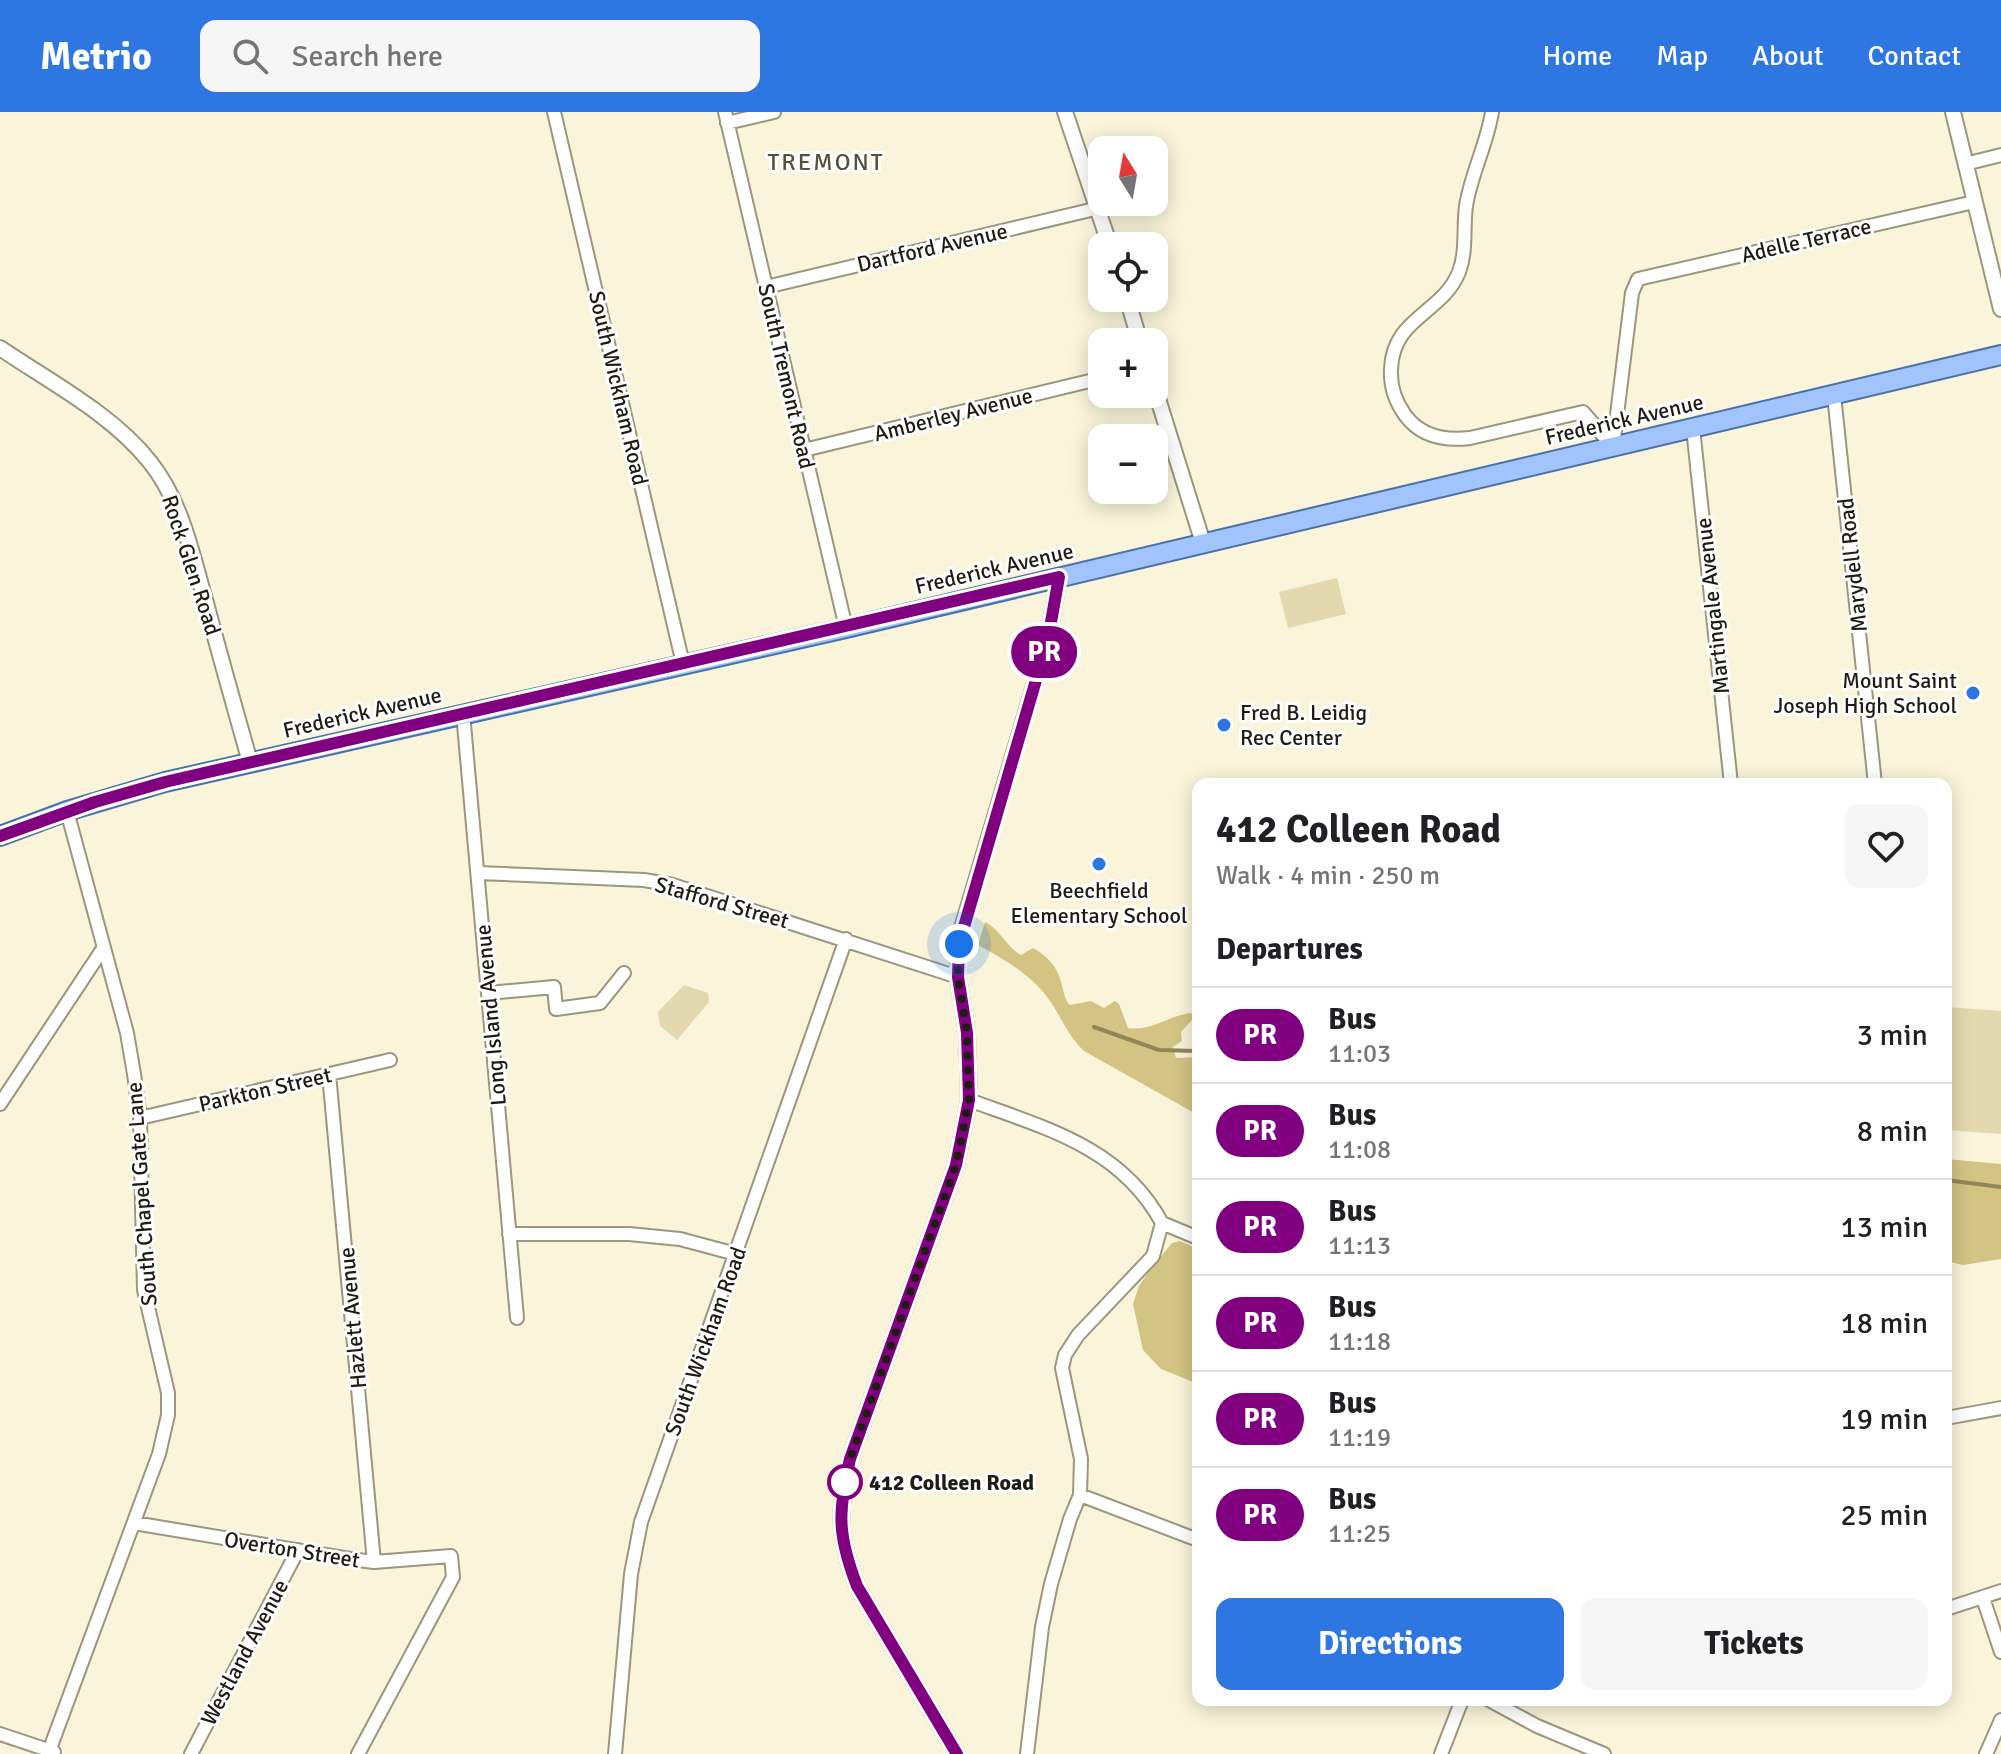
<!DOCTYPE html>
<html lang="en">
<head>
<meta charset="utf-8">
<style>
	body { margin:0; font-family:Signika,sans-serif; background:#f6f6f6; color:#202124; height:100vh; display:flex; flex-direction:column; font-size:30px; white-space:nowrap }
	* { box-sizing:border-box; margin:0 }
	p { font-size:26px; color:#757577 }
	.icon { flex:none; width:44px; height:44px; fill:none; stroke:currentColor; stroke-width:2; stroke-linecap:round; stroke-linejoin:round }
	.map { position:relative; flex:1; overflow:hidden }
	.panel { position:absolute; left:1192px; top:666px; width:760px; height:928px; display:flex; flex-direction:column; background:#fff; border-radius:16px; box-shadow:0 4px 20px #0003 }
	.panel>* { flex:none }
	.badge { padding:0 16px; border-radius:26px; font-size:28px; line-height:52px }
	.needle { width:52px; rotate:349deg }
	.buttons { position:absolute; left:1088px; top:24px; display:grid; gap:16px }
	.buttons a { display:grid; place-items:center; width:80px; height:80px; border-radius:16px; background:#fff; box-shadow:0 4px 20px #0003; font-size:40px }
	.you { position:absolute; width:40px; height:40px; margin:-20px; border:6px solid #fff; border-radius:50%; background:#1a73e8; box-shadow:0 0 0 12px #1a73e833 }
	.map>.badge { position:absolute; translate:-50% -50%; box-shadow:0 0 0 4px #fff }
	h2 { padding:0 24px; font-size:30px; line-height:72px }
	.round { display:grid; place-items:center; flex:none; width:84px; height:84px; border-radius:16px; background:#f6f6f6 }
	.head { display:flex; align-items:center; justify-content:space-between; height:136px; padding:0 24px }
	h1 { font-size:38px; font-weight:700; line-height:60px }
	.button { display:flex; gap:16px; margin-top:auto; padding:16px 24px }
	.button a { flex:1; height:92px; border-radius:16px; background:#2e77e3; color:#fff; font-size:32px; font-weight:700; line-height:92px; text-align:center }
	.button a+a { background:#f6f6f6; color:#202124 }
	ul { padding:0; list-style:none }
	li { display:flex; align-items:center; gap:24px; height:96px; padding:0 24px; border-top:2px solid #e0e0e0 }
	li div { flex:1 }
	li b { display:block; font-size:30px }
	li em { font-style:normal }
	li .badge { min-width:88px; font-weight:700; text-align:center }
	header { display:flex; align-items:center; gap:48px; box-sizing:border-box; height:112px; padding:0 40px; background:#2e77e3; color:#fff }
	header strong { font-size:38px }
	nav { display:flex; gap:44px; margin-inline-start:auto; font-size:28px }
	.search { width:560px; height:72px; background:#f6f6f6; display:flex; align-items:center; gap:20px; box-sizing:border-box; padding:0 28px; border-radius:16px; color:#757577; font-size:30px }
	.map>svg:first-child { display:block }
	.green { fill:#e3d9ae }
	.forest { fill:#d3c484 }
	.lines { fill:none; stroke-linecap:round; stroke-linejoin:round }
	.stream { stroke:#928658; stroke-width:4 }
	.minor-casing { stroke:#9c967e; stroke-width:16 }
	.tertiary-casing { stroke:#9c967e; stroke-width:18 }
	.primary-casing { stroke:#4a70a8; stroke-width:22 }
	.minor { stroke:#fff; stroke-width:12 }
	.tertiary { stroke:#fff; stroke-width:14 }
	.primary { stroke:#a0c4fb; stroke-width:18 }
	.line-casing { stroke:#fff; stroke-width:18 }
	.line { stroke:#800080; stroke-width:12 }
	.walk { stroke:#1e1c13; stroke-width:8; stroke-dasharray:0 14.4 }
	.poi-dot { fill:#2e77e3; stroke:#fff; stroke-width:3 }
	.stop-dot { fill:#fff; stroke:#800080; stroke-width:4 }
	.labels { text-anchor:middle; stroke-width:6; stroke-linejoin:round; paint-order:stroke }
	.street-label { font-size:22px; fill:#1e1c13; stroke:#fff }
	.poi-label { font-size:22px; fill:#1e1c13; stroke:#fff; text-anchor:end }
	.stop-label { font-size:22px; font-weight:bold; fill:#1e1c13; stroke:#fff; text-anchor:start }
	.neighbourhood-label { font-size:24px; letter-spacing:2px; fill:#56513b; stroke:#fff }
</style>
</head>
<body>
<header>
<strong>Metrio</strong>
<div class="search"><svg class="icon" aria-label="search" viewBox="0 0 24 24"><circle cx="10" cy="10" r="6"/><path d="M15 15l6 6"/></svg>Search here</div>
<nav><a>Home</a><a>Map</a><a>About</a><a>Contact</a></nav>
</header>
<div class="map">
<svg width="2001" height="1642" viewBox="0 0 2001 1642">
	<rect width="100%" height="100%" fill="#f9f4da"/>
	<!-- green -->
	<path class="green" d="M1337,466l9,36 -58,14 -9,-36z
		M684,873l24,8 1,9 -32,38 -17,-14 -2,-14z
		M1946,895l55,4v123l-55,-4z"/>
	<!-- forest -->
	<path class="forest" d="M985,810c15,7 21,25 36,33l12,-7c14,8 24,18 28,34 3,9 3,17 9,23l21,-4 13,7 11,-7 4,3 9,24c23,4 42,-13 63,-15l3,5 -13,14 1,9 -9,6 3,11 22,-1v58l-114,-64c-15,-14 -21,-30 -32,-47 -18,-28 -45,-43 -74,-59z
		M1946,1047l55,5v95l-38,6 -17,-4z
		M1180,1129l18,8v135l-37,-15 -18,-19 -10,-46 6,-18 10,-15 23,-28z"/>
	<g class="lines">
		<!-- stream -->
		<path class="stream" d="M1094,915l65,23 39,1
			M1946,1068l55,7"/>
		<defs>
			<path id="minor" d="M554,0l129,552
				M725,0l121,516
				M1492,0c-5,32 -21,62 -26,94 -3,22 1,45 -7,66 -17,42 -66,45 -68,97 -1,17 4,32 14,46 16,22 40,26 65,23l113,-26 30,35
				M727,11l47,-11
				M1965,52l36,-9
				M766,175l333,-79
				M1834,283l41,389
				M1693,316l38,356
				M1613,335l19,-154 6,-14 336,-77
				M804,338l298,-72
				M463,601l54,605
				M478,761l166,7 29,5 285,92
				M488,881l66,-6 2,22 44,-6 24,-30
				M329,962l45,488
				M969,988c76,28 152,47 193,123l-9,33 -75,79 -13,20 -3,13 19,91 -1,36 -10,24 -19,65 -9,43 -15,127
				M0,992l104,-157
				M140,1006l250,-58
				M1162,1111l36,15
				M509,1122h120l51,5 56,15
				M1946,1306l55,-10
				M1080,1383l118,45
				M134,1411l216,36 24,3 77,-6 2,21 -95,177
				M1983,1486l18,54
				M1946,1497l55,-18
				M1489,1588l48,26 67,28
				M0,1622l54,18
				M48,1642l111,-300 9,-39v-22l-24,-103 -4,-172 -6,-44 -7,-41 -60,-222
				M191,1642l107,-204
				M615,1642l16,-180 10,-52 205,-583
				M1441,1642l21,-54
				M1986,1642l15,-34"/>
			<path id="tertiary" d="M1065,0l45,134
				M1953,0l48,197
				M1127,186l13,44
				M0,236c50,34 112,66 150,114 32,40 42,93 56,141 14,53 29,106 44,159
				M1154,274l49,157
				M957,1642l-100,-168c-20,-52 -19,-74 -7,-127l106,-294 13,-65 -2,-67 -9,-56v-24l4,-25 86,-289 11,-62"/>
			<path id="primary" d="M0,724l67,-25 98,-29 681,-154 1155,-273"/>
		</defs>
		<!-- minor casing -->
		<use href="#minor" class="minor-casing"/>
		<!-- tertiary casing -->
		<use href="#tertiary" class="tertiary-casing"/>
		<!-- primary casing -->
		<use href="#primary" class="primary-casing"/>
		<!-- minor -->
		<use href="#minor" class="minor"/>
		<!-- tertiary -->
		<use href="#tertiary" class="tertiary"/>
		<!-- primary -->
		<use href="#primary" class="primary"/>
	</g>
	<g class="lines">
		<defs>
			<path id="line" d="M0,724l95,-34 70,-20 894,-205 -11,62 -89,305 -1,33 9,56 2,67 -13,65 -106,294c-12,53 -13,75 7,127l100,168"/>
		</defs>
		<!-- line casing -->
		<use href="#line" class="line-casing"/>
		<!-- line -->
		<use href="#line" class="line"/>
		<!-- walk -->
		<path class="walk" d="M845,1370l5,-23 106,-294 13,-65 -2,-67 -9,-56 1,-33"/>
	</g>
	<!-- markers -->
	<g class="poi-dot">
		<circle cx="1973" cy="581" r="8"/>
		<circle cx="1224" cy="613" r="8"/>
		<circle cx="1099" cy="752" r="8"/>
	</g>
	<circle class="stop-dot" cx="845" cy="1370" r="16"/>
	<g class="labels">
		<!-- street labels -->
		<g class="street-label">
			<text transform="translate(1806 128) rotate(-13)" y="8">Adelle Terrace</text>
			<text transform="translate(932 135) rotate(-13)" y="8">Dartford Avenue</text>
			<text transform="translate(787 264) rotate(77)" y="8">South Tremont Road</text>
			<text transform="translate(619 276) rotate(77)" y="8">South Wickham Road</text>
			<text transform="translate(953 302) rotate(-14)" y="8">Amberley Avenue</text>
			<text transform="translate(1624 307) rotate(-13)" y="8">Frederick Avenue</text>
			<text transform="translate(192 453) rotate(72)" y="8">Rock Glen Road</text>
			<text transform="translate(1852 453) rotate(-96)" y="8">Marydell Road</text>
			<text transform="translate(994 456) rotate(-13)" y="8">Frederick Avenue</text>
			<text transform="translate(1712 494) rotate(-96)" y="8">Martingale Avenue</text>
			<text transform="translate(362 600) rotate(-13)" y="8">Frederick Avenue</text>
			<text transform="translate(722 790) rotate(16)" y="8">Stafford Street</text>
			<text transform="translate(490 903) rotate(-95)" y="8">Long Island Avenue</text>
			<text transform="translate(265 977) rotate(-13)" y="8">Parkton Street</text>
			<text transform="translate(141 1082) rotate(-94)" y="8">South Chapel Gate Lane</text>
			<text transform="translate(352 1206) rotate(-95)" y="8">Hazlett Avenue</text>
			<text transform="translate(705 1229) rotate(-70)" y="8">South Wickham Road</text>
			<text transform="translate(292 1437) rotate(9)" y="8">Overton Street</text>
			<text transform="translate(244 1540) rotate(-62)" y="8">Westland Avenue</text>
		</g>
		<!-- poi labels -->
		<g class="poi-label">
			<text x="1957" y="576">Mount Saint<tspan x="1957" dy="25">Joseph High School</tspan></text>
			<text x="1240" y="608" text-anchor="start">Fred B. Leidig<tspan x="1240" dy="25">Rec Center</tspan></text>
			<text x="1099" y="786" text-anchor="middle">Beechfield<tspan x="1099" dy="25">Elementary School</tspan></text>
		</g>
		<!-- stop labels -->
		<g class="stop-label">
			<text x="869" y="1378">412 Colleen Road</text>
		</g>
		<!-- neighbourhood labels -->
		<g class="neighbourhood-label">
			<text x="826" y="58">TREMONT</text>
		</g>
	</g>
</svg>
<div class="buttons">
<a><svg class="needle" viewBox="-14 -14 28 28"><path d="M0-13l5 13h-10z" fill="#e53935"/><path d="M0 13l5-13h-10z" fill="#757577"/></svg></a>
<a><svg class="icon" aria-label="locate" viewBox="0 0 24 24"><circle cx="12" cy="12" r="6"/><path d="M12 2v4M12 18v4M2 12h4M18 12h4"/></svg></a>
<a>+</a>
<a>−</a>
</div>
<div class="you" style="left:959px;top:832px"></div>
<b class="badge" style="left:1044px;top:540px;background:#800080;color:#fff">PR</b>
<section class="panel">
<div class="head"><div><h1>412 Colleen Road</h1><p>Walk · 4 min · 250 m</p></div><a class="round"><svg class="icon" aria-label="heart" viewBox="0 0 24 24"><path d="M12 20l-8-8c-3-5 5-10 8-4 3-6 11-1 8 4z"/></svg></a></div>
<h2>Departures</h2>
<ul>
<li><span class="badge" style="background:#800080;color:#fff">PR</span><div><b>Bus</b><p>11:03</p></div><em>3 min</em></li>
<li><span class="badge" style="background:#800080;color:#fff">PR</span><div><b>Bus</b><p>11:08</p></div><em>8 min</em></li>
<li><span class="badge" style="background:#800080;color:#fff">PR</span><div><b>Bus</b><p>11:13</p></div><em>13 min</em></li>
<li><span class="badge" style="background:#800080;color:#fff">PR</span><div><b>Bus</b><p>11:18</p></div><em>18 min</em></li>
<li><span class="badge" style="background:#800080;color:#fff">PR</span><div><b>Bus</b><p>11:19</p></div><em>19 min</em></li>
<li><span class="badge" style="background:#800080;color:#fff">PR</span><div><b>Bus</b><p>11:25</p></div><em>25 min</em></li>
</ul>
<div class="button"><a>Directions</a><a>Tickets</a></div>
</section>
</div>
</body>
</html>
